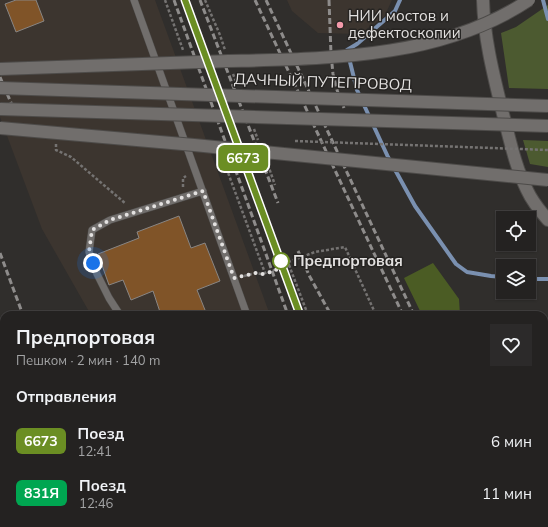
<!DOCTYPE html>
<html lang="ru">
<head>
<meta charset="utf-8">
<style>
	body { margin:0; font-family:Mulish,sans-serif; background:#2c2a2a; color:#f1f3f6; height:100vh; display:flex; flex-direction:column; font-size:15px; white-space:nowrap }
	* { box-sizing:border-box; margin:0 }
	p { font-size:13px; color:#a3a4a5 }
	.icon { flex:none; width:22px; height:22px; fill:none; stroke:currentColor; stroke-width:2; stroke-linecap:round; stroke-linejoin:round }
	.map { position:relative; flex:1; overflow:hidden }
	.panel { position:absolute; left:0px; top:311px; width:548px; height:216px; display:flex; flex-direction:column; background:#242221; border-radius:12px 12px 0 0; box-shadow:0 1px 3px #0004,0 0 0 1px #413f3f }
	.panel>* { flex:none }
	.badge { padding:0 8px; border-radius:6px; font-size:14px; line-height:26px }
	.fabs { position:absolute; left:496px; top:211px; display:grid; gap:8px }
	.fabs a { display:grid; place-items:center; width:40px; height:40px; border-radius:0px; background:#242221; box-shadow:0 1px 3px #0004,0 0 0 1px #413f3f; font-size:20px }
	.you { position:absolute; width:20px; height:20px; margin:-10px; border:3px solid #fff; border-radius:50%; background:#1a73e8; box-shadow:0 0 0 6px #1a73e833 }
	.map>.badge { position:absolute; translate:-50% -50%; box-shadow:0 0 0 2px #fff }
	h2 { padding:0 16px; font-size:15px; line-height:36px }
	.round { display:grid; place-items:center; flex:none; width:42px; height:42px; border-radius:0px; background:#2c2a2a }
	.head { display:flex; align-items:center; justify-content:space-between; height:68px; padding:0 16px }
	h1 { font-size:19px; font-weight:700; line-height:30px }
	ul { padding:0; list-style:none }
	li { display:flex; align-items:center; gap:12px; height:52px; padding:0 16px }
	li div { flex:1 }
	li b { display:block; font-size:15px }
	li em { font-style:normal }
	li .badge { min-width:44px; font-weight:700; text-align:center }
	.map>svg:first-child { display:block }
	.built { fill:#3c352f }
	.green { fill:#4c5a30 }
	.forest { fill:#4b5c24 }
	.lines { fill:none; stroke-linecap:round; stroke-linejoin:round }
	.stream { stroke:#7a90b0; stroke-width:4 }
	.building { fill:#805428; stroke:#898684 }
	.service-casing { stroke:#4d4b49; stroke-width:8 }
	.minor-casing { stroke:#4d4b49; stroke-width:14 }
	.path { stroke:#757372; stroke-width:2.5; stroke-dasharray:3 2; stroke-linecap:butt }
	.service { stroke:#716e6c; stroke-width:7 }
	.minor { stroke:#716e6c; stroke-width:12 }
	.rail { stroke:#8e8c8b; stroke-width:3; stroke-dasharray:6 3; stroke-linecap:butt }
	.secondary-bridge-casing { stroke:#4d4b49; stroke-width:14; stroke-linecap:butt }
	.path-bridge { stroke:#757372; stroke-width:2.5; stroke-dasharray:3 2; stroke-linecap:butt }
	.secondary-bridge { stroke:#716e6c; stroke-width:12 }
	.line-casing { stroke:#fff; stroke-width:9 }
	.line { stroke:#6b8e23; stroke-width:6 }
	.walk { stroke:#e3e1e0; stroke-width:4; stroke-dasharray:0 7.2 }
	.poi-dot { fill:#f39aaa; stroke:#262422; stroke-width:1.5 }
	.stop-dot { fill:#fff; stroke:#6b8e23; stroke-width:2 }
	.labels { text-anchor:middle; stroke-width:3; stroke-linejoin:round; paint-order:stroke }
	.poi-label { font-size:15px; fill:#e3e1e0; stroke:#262422; text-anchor:start }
	.street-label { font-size:15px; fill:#e3e1e0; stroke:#262422 }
	.stop-label { font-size:15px; font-weight:bold; fill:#e3e1e0; stroke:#262422; text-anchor:start }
</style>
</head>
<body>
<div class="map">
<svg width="548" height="527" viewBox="0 0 548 527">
	<rect width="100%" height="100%" fill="#302e2c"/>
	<!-- built -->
	<path class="built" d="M0,0h155l115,315h-179l-49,-86 -42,-112z
		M287,0h105l-8,17 -25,17 -41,-1 -26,-22z
		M544,335l4,6v186h-127l-2,-4h125z"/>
	<!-- green -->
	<path class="green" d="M548,5v84l-39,-1 -8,-55 15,-6z
		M523,140l25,1v26l-18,-3z"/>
	<!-- forest -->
	<path class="forest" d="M433,263l26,36 1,16h-38l-18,-37z
		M544,420l4,7v100h-22l-2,-4h20z"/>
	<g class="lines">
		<!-- stream -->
		<path class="stream" d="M400,0l-5,11 -38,33 -10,6 10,40 31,67 27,49 41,58 11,8 24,4 12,1
			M543,0l5,19
			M529,279h19
			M220,523l3,4"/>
	</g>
	<!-- building -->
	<path class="building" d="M16,0h20l8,21 -28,11 -11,-28z
		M179,216l12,32 14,-5 15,38 -23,9 10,25h-46l-8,-24 -22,9 -8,-20 -14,5 -11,-31 41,-16 -2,-6z"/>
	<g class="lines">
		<defs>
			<path id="service" d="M134,0l113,315
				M120,315l-11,-17 -12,-24 -8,-22 3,-22 18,-10 93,-29
				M0,484l4,24
				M6,523l1,4"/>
			<path id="minor" d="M483,0c1,39 11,77 20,114 7,26 12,52 24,76 5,11 13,21 21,30
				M326,523l2,4"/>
		</defs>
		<!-- service casing -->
		<use href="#service" class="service-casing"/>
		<!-- minor casing -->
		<use href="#minor" class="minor-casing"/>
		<!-- path -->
		<path class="path" d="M165,0l18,50
			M205,0l15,35 5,15
			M233,74l4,10
			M254,129l4,11
			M56,144v6l15,7 55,47
			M223,159l42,114
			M268,165l7,20
			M183,187v-9l3,-2
			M289,265l19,50
			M244,276l12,-3 5,1 4,-1 24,-8 -1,-3 27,-10 30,-5 31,68
			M384,523l2,4
			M469,523l1,4"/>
		<!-- service -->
		<use href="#service" class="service"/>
		<!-- minor -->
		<use href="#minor" class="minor"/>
		<!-- rail -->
		<path class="rail" d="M174,0l114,315
			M185,0l115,315
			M200,0l78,203
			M255,0l148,315
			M266,0l148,315
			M329,0l2,54 2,20 4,16 7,18
			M0,77l12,28
			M298,251l12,26 21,38
			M0,253l23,62
			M102,523l1,4
			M365,523l1,4
			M377,523l2,4
			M419,523l2,4
			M501,523l2,4
			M512,523l1,4"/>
		<defs>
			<path id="secondary-bridge" d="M0,69c66,-2 133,-5 199,-7 110,-4 234,2 330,-62
				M0,88l548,18
				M0,109l548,17
				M0,128l194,17 354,35"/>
		</defs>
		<!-- secondary-bridge casing -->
		<use href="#secondary-bridge" class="secondary-bridge-casing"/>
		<!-- path-bridge -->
		<path class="path-bridge" d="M295,141l253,9"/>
		<!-- secondary-bridge -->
		<use href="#secondary-bridge" class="secondary-bridge"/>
	</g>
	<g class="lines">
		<defs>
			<path id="line" d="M185,0l115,315"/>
		</defs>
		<!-- line casing -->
		<use href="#line" class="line-casing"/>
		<!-- line -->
		<use href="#line" class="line"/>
		<!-- walk -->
		<path class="walk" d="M93,263l-4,-11 3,-22 18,-10 93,-29 31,87 22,-5 4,1h5l18,-7 -2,-6"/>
	</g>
	<!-- markers -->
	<circle class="poi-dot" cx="340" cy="25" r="4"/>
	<circle class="stop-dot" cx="281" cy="261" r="8"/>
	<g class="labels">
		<!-- poi labels -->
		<g class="poi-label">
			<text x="348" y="21">НИИ мостов и<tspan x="348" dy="17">дефектоскопии</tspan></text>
		</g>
		<!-- street labels -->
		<g class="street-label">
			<text transform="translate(323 82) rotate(2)" y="5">ДАЧНЫЙ ПУТЕПРОВОД</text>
		</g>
		<!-- stop labels -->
		<g class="stop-label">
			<text x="293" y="266">Предпортовая</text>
		</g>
	</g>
</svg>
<div class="fabs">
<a><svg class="icon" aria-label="locate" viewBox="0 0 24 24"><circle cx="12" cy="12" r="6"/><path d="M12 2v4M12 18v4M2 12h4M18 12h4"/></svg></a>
<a><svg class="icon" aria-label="layers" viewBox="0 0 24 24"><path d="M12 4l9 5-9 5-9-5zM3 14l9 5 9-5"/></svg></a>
</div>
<div class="you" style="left:93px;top:263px"></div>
<b class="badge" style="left:243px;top:158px;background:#6b8e23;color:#fff">6673</b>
<section class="panel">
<div class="head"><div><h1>Предпортовая</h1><p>Пешком · 2 мин · 140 m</p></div><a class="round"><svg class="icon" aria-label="heart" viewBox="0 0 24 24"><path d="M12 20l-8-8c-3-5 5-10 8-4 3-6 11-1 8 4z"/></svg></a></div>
<h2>Отправления</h2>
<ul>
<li><span class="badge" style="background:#6b8e23;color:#fff">6673</span><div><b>Поезд</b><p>12:41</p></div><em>6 мин</em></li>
<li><span class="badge" style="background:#00a651;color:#fff">831Я</span><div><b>Поезд</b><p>12:46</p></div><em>11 мин</em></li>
</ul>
</section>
</div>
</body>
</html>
